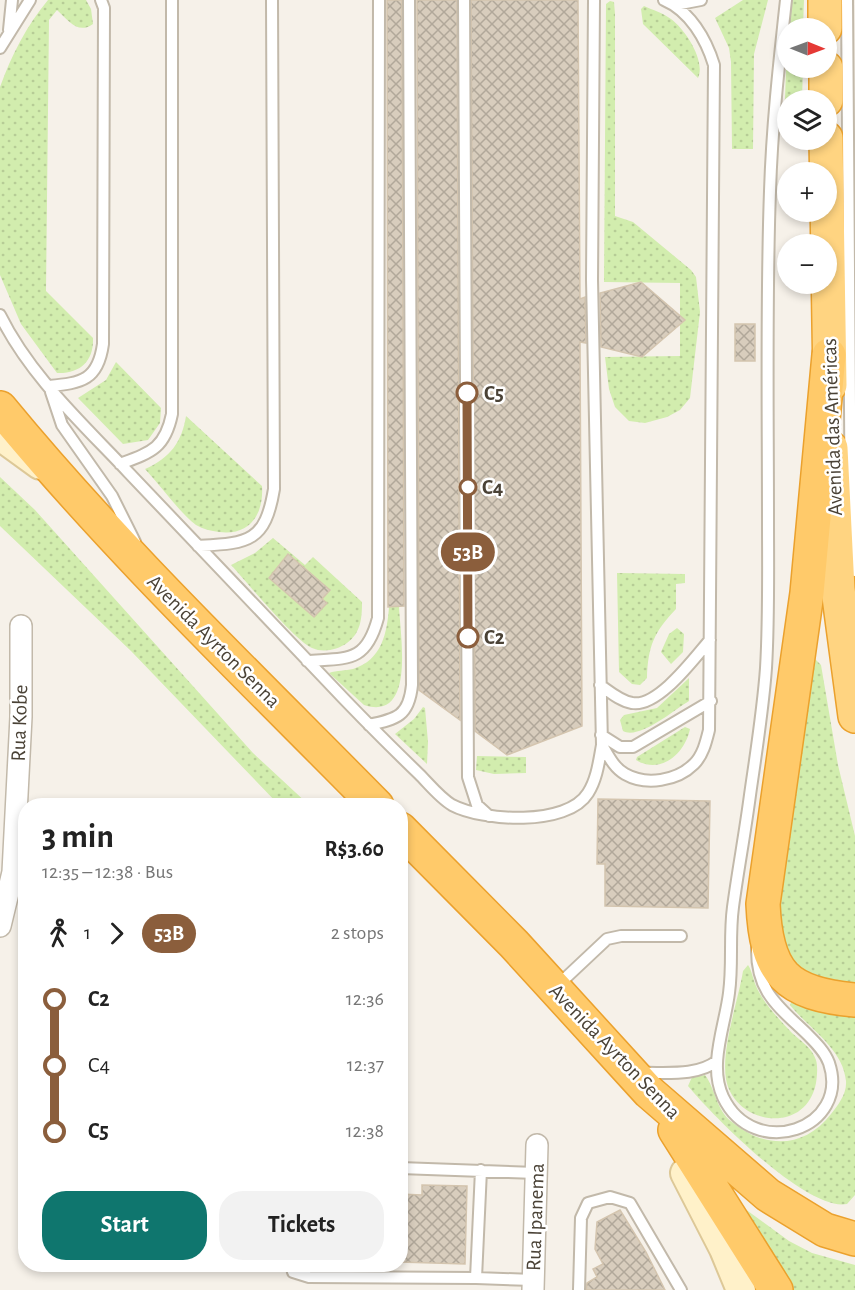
<!DOCTYPE html>
<html lang="en">
<head>
<meta charset="utf-8">
<style>
	body { margin:0; font-family:"Alegreya Sans",sans-serif; background:#f2f2f2; color:#222; height:100vh; display:flex; flex-direction:column; font-size:22px; white-space:nowrap }
	* { box-sizing:border-box; margin:0 }
	p { font-size:20px; color:#767676 }
	.icon { flex:none; width:33px; height:33px; fill:none; stroke:currentColor; stroke-width:2; stroke-linecap:round; stroke-linejoin:round }
	.map { position:relative; flex:1; overflow:hidden }
	.panel { position:absolute; left:18px; top:798px; width:390px; height:474px; display:flex; flex-direction:column; background:#fff; border-radius:24px; box-shadow:0 3px 9px #0003 }
	.panel>* { flex:none }
	.badge { padding:0 12px; border-radius:20px; font-size:21px; line-height:39px }
	.needle { width:39px; rotate:91deg }
	.fabs { position:absolute; left:777px; top:18px; display:grid; gap:12px }
	.fabs a { display:grid; place-items:center; width:60px; height:60px; border-radius:50%; background:#fff; box-shadow:0 3px 9px #0003; font-size:30px }
	.map>.badge { position:absolute; translate:-50% -50%; box-shadow:0 0 0 3px #fff }
	.legs { display:flex; align-items:center; gap:9px; height:66px; padding:0 24px; font-size:20px }
	.legs p { margin-inline-start:auto }
	.summary { display:flex; align-items:center; justify-content:space-between; height:102px; padding:0 24px }
	h1 { font-size:33px; font-weight:700; line-height:45px }
	.primary-button { display:flex; gap:12px; margin-top:auto; padding:12px 24px }
	.primary-button a { flex:1; height:69px; border-radius:24px; background:#0f766e; color:#fff; font-size:24px; font-weight:700; line-height:69px; text-align:center }
	.primary-button a+a { background:#f2f2f2; color:#222 }
	ul { padding:0 24px; list-style:none }
	li { display:flex; align-items:center; gap:21px; height:66px; font-size:22px }
	li i { display:grid; place-items:center; width:9px; height:100%; margin:0 8px; background:currentColor }
	li i::after { content:''; width:15px; height:15px; margin:-8px; border:4px solid; border-radius:50%; background:#fff }
	li p { margin-inline-start:auto }
	li:first-child i { background:linear-gradient(#0000 50%,currentColor 0) }
	li:last-child i { background:linear-gradient(currentColor 50%,#0000 0) }
	.map>svg:first-child { display:block }
	.grass { fill:url(#grass-dots) }
	.building { fill:url(#building-cross-hatch); stroke:#d4c5af; stroke-width:1.5 }
	.lines { fill:none; stroke-linecap:round; stroke-linejoin:round }
	.service-casing { stroke:#c2b9aa; stroke-width:14 }
	.minor-casing { stroke:#c2b9aa; stroke-width:24 }
	.secondary-casing { stroke:#ddc897; stroke-width:32 }
	.trunk-casing { stroke:#eba12d; stroke-width:36 }
	.motorway-casing { stroke:#eba12d; stroke-width:36 }
	.service { stroke:#fff; stroke-width:10 }
	.minor { stroke:#fff; stroke-width:21 }
	.secondary { stroke:#fff1c9; stroke-width:28 }
	.trunk { stroke:#ffd481; stroke-width:33 }
	.motorway { stroke:#ffca6a; stroke-width:33 }
	.line-1-casing { stroke:#fff; stroke-width:14 }
	.line-1 { stroke:#8b5e3c; stroke-width:9 }
	.stop-1-dot { fill:#fff; stroke:#8b5e3c; stroke-width:3 }
	.labels { text-anchor:middle; stroke-width:5; stroke-linejoin:round; paint-order:stroke }
	.stop-label { font-size:21px; font-weight:bold; fill:#4a4236; stroke:#fff; text-anchor:start }
	.street-label { font-size:21px; fill:#4a4236; stroke:#fff }
</style>
</head>
<body>
<div class="map">
<svg width="855" height="1290" viewBox="0 0 855 1290">
	<defs>
		<pattern id="grass-dots" width="8" height="8" patternUnits="userSpaceOnUse" patternTransform="scale(1.5)"><rect width="8" height="8" fill="#d2edae"/><path d="M2 2h.1M6 6h.1" fill="none" stroke="#b6cc96" stroke-width="1.8" stroke-linecap="round"/></pattern>
		<pattern id="building-cross-hatch" width="8" height="8" patternUnits="userSpaceOnUse" patternTransform="scale(1.5)"><rect width="8" height="8" fill="#d8cdbd"/><path d="M0 0l8 8M0 8l8-8" fill="none" stroke="#b1a89a"/></pattern>
	</defs>
	<rect width="100%" height="100%" fill="#f6f1e9"/>
	<!-- grass -->
	<path class="grass" d="M48,0h38l5,9 2,15c-15,11 -25,-4 -36,-14l-8,10 -3,271 47,47c1,23 -13,36 -36,35l-36,-49 -21,-49v-188c11,-31 27,-62 48,-87z
		M743,0h25l-14,54 -1,95h-21l-1,-87 -2,-14 -14,-30z
		M791,0h13l-1,28h-14z
		M610,1l4,1 1,12v202l18,6 58,48 5,7 4,35 -10,86 -10,12 -13,7 -22,6 -16,-2 -14,-14 -6,-18 -4,-32 75,-1v-73l-76,-1 2,-278z
		M644,6c9,4 19,7 27,13 14,10 35,42 27,59l-55,-54 -2,-15z
		M787,42l1,26h15l-1,32h-14l-1,27h-3z
		M116,362l45,46 -1,15 -12,17 -25,4 -45,-46 28,-18z
		M186,416l76,70c2,29 -13,50 -43,46 -8,-1 -16,-3 -23,-7 -19,-15 -34,-38 -51,-56 25,-11 37,-27 41,-53z
		M0,477l35,33 218,243 56,52h-30l-148,-154 -131,-125z
		M273,538l32,27 8,-8 49,45c0,16 -1,31 -15,41 -10,7 -24,10 -35,5 -17,-7 -66,-67 -81,-83l24,-12z
		M617,573l68,1v9l-9,1v25c-22,23 -28,37 -29,69l-7,7 -8,-1 -13,-12z
		M399,606c1,29 17,116 -35,99l-35,-32c8,-3 16,-2 24,-4 29,-9 34,-36 36,-62z
		M677,628l7,6 -1,18 -12,12 -10,-12 8,-18z
		M813,657l8,8 17,100 17,71v148h-27l-47,-27 -9,-29z
		M689,678v23c-15,9 -50,39 -66,30l-3,-11 4,-5 33,-7z
		M423,707l2,1 3,34 -1,22 -32,-30 19,-15z
		M685,727l5,2c-5,25 -30,46 -54,31l1,-3z
		M477,756l49,1v16l-32,1 -18,-4z
		M748,965c4,6 5,14 8,21 8,18 23,33 36,47 9,8 20,15 24,27 2,7 1,16 0,23 -10,53 -82,42 -90,-4 -5,-31 12,-77 17,-108z
		M794,995l61,12v188l-8,9c-40,8 -134,-88 -159,-118l4,-9 13,-2c11,15 11,35 27,47 33,27 72,27 99,-8 7,-9 16,-20 15,-33 -3,-33 -38,-53 -56,-76z
		M741,1206l48,35 23,12 43,12v25h-68z"/>
	<!-- building -->
	<path class="building" d="M387,0h15l2,606 -16,1z
		M417,0h40l3,720 -41,-30z
		M471,0h107l2,299 5,-2 1,46 -6,-1 2,384 -75,29 -32,-24z
		M641,282l44,38 -43,37 -41,-10 -1,-54z
		M735,324h20v37h-20z
		M288,554l42,36 -8,9 5,4 -13,14 -45,-39z
		M598,799l112,2 -2,107 -103,-2v-42h-8z
		M422,1185l45,1 -2,78 -65,-2v-68l22,1z
		M620,1210l26,42 19,38h-79l1,-7 10,-6 -4,-8 10,-5 -8,-15 2,-27z"/>
	<g class="lines">
		<defs>
			<path id="service" d="M464,0l4,777 9,28 12,11
				M847,0l4,542 4,29
				M675,5l26,-5
				M9,30l3,-30
				M0,48l30,-48
				M0,315c30,61 83,109 129,158 65,69 131,138 197,207 30,32 61,63 93,94 10,10 21,24 33,31 30,16 115,22 136,-12 9,-14 11,-32 14,-48l-10,-465 2,-280
				M49,386c33,-3 49,-6 54,-42l1,-336 -3,-8
				M51,392l11,33 50,71 23,46
				M120,464c32,-12 45,-16 52,-50v-414
				M198,546c50,-3 67,-3 76,-57l-2,-489
				M307,661c41,-3 59,2 71,-43l1,-618
				M600,685c10,7 20,16 32,18 26,5 63,-46 78,-63
				M369,725c28,-6 40,-9 43,-40l-3,-685
				M601,735l19,12h13l78,-46
				M602,745c6,10 12,23 23,29 21,12 52,7 69,-10 9,-9 12,-22 15,-34l5,-665c-8,-26 -24,-54 -50,-65
				M757,947c-1,45 21,59 51,88 8,8 17,17 21,28 22,66 -75,99 -106,34 -15,-32 2,-71 6,-104 4,-29 0,-57 4,-86 5,-37 12,-74 17,-112 6,-42 13,-85 16,-127 3,-50 2,-100 2,-149 0,-109 -2,-219 2,-328 2,-64 9,-127 16,-191
				M557,986l50,-47 14,-3h60
				M639,1073c25,-1 57,4 78,-12
				M400,1168l136,5
				M291,1264l2,8 16,5 167,1 5,-108
				M476,1278l57,2
				M579,1290l2,-72 7,-15 22,-6 20,6 51,87"/>
			<path id="minor" d="M0,926l13,-54 8,-155v-91
				M533,1290l4,-145"/>
			<path id="secondary" d="M0,436l40,29
				M685,1173l39,76 17,41"/>
			<path id="trunk" d="M825,0v28
				M826,68v32
				M826,138l4,247
				M831,448l7,141 17,127"/>
			<path id="motorway" d="M829,355l-22,238 -44,311c3,69 23,90 92,96
				M0,408c116,141 249,268 377,398
				M400,829l114,115 135,148 119,103 57,35 30,9
				M675,1130l101,160"/>
		</defs>
		<!-- service casing -->
		<use href="#service" class="service-casing"/>
		<!-- minor casing -->
		<use href="#minor" class="minor-casing"/>
		<!-- secondary casing -->
		<use href="#secondary" class="secondary-casing"/>
		<!-- trunk casing -->
		<use href="#trunk" class="trunk-casing"/>
		<!-- motorway casing -->
		<use href="#motorway" class="motorway-casing"/>
		<!-- service -->
		<use href="#service" class="service"/>
		<!-- minor -->
		<use href="#minor" class="minor"/>
		<!-- secondary -->
		<use href="#secondary" class="secondary"/>
		<!-- trunk -->
		<use href="#trunk" class="trunk"/>
		<!-- motorway -->
		<use href="#motorway" class="motorway"/>
	</g>
	<g class="lines">
		<defs>
			<path id="line-1" d="M467,393l1,244"/>
		</defs>
		<!-- line-1 casing -->
		<use href="#line-1" class="line-1-casing"/>
		<!-- line-1 -->
		<use href="#line-1" class="line-1"/>
	</g>
	<!-- markers -->
	<g class="stop-1-dot">
		<circle cx="467" cy="393" r="10"/>
		<circle cx="468" cy="487" r="8"/>
		<circle cx="468" cy="637" r="10"/>
	</g>
	<g class="labels">
		<!-- stop labels -->
		<g class="stop-label">
			<text x="484" y="400">C5</text>
			<text x="482" y="494">C4</text>
			<text x="484" y="644">C2</text>
		</g>
		<!-- street labels -->
		<g class="street-label">
			<text transform="translate(832 427) rotate(-92)" y="7">Avenida das Américas</text>
			<text transform="translate(214 641) rotate(45)" y="7">Avenida Ayrton Senna</text>
			<text transform="translate(19 723) rotate(-88)" y="7">Rua Kobe</text>
			<text transform="translate(615 1051) rotate(46)" y="7">Avenida Ayrton Senna</text>
			<text transform="translate(535 1217) rotate(-88)" y="7">Rua Ipanema</text>
		</g>
	</g>
</svg>
<div class="fabs">
<a><svg class="needle" viewBox="-14 -14 28 28"><path d="M0-13l5 13h-10z" fill="#e53935"/><path d="M0 13l5-13h-10z" fill="#767676"/></svg></a>
<a><svg class="icon" aria-label="layers" viewBox="0 0 24 24"><path d="M12 4l9 5-9 5-9-5zM3 14l9 5 9-5"/></svg></a>
<a>+</a>
<a>−</a>
</div>
<b class="badge" style="left:468px;top:552px;background:#8b5e3c;color:#fff">53B</b>
<section class="panel">
<div class="summary"><div><h1>3 min</h1><p>12:35 – 12:38 · Bus</p></div><b>R$3.60</b></div>
<div class="legs"><svg class="icon" aria-label="walk" viewBox="0 0 24 24"><circle cx="13" cy="4" r="2"/><path d="M13 8l-2 6 4 7M11 14l-3 7M7 12l3-4h3l4 4"/></svg>1<svg class="icon" aria-label="forward" viewBox="0 0 24 24"><path d="M9 5l7 7-7 7"/></svg><b class="badge" style="background:#8b5e3c;color:#fff">53B</b><p>2 stops</p></div>
<ul>
<li><i style="color:#8b5e3c"></i><b>C2</b><p>12:36</p></li>
<li><i style="color:#8b5e3c"></i><span>C4</span><p>12:37</p></li>
<li><i style="color:#8b5e3c"></i><b>C5</b><p>12:38</p></li>
</ul>
<div class="primary-button"><a>Start</a><a>Tickets</a></div>
</section>
</div>
</body>
</html>
